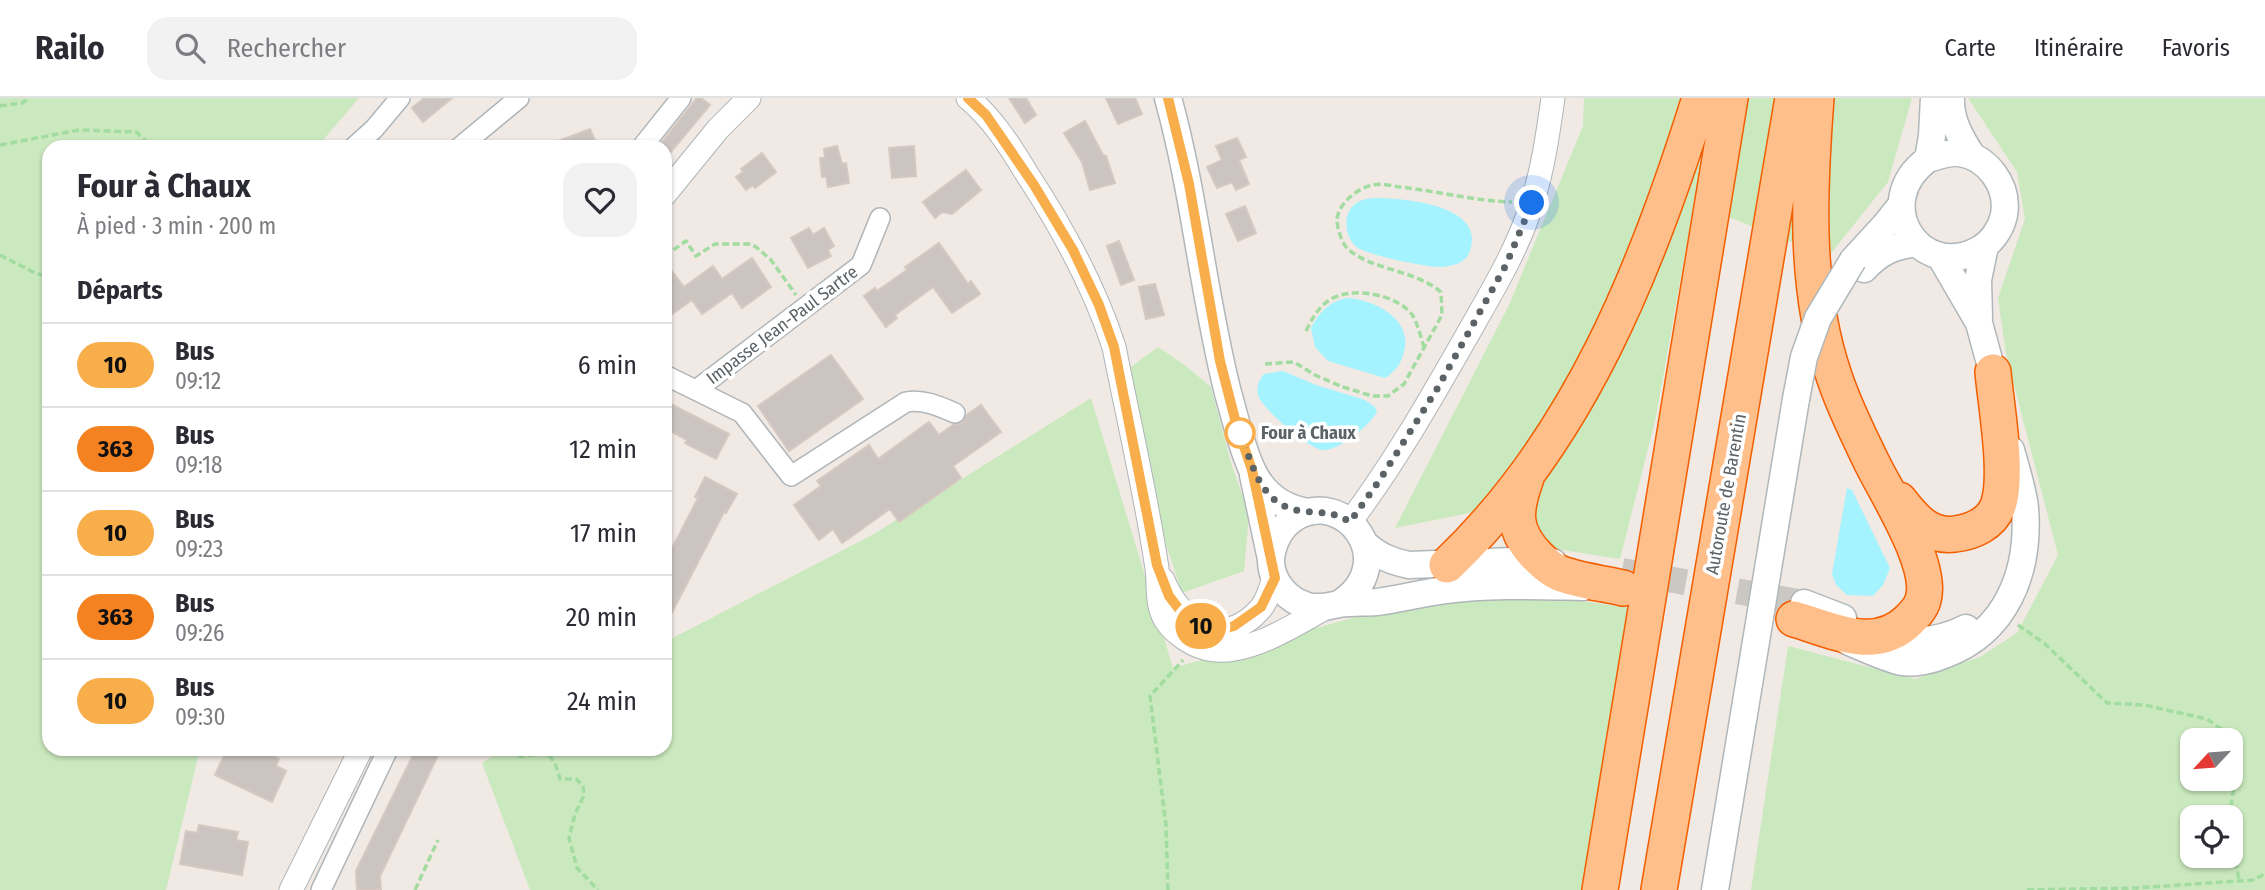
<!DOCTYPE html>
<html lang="fr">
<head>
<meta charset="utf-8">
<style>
	body { margin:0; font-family:"Fira Sans Condensed",sans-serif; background:#f2f2f3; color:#2b2b33; height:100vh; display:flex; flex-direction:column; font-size:26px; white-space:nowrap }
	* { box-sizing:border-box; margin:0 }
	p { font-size:23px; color:#7c7c81 }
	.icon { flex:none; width:38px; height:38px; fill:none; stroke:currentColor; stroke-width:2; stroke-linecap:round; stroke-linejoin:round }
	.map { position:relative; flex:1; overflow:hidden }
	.panel { position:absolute; left:42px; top:42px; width:630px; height:616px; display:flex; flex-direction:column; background:#fff; border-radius:21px; box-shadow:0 2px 5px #0004 }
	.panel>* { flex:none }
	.badge { padding:0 14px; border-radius:23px; font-size:24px; line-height:46px }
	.needle { width:46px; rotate:244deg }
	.tools { position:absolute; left:2180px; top:630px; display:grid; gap:14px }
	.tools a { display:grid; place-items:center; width:63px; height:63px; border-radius:14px; background:#fff; box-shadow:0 2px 5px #0004; font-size:35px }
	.you { position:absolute; width:35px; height:35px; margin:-18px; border:5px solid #fff; border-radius:50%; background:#1a73e8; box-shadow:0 0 0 10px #1a73e833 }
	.map>.badge { position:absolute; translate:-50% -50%; box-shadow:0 0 0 4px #fff }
	h2 { padding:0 35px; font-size:26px; line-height:63px }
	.round { display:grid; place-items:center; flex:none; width:74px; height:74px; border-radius:21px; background:#f2f2f3 }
	.headline { display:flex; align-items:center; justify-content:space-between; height:119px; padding:0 35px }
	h1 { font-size:33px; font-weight:700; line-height:52px }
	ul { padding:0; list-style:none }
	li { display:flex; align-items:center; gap:21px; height:84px; padding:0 35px; border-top:2px solid #e1e1e2 }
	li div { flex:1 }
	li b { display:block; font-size:26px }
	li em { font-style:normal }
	li .badge { min-width:77px; font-weight:700; text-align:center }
	header { display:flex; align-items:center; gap:42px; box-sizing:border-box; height:98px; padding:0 35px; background:#fff; border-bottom:2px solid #e1e1e2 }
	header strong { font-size:33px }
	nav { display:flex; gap:38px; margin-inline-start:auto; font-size:24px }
	.search { width:490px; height:63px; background:#f2f2f3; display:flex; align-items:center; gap:18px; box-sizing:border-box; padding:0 24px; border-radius:21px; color:#7c7c81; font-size:26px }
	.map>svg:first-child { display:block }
	.green { fill:#cbe9be; fill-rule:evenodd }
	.water { fill:#a4f3ff }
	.building { fill:#cbc4c0; stroke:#d5c9c1; stroke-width:2 }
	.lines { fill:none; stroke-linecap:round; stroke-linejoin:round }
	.secondary-tunnel { stroke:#cbc8c4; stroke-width:26; stroke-dasharray:26 13; stroke-linecap:butt }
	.minor-casing { stroke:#afb5b8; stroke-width:22 }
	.tertiary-casing { stroke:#afb5b8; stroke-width:25 }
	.secondary-casing { stroke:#b0b7ba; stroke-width:29 }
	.motorway-casing { stroke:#f35e00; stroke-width:38 }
	.path { stroke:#a2dca0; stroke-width:3.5; stroke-dasharray:7 3.5; stroke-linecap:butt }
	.minor { stroke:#fff; stroke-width:19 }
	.tertiary { stroke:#fff; stroke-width:23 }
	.secondary { stroke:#fff; stroke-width:26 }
	.motorway { stroke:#ffbf8b; stroke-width:35 }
	.secondary-bridge-casing { stroke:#b0b7ba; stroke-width:29; stroke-linecap:butt }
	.secondary-bridge { stroke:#fff; stroke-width:26 }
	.line-casing { stroke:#fff; stroke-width:16 }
	.line { stroke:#f8ae4b; stroke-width:10 }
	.walk { stroke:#5c6366; stroke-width:7; stroke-dasharray:0 12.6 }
	.stop-dot { fill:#fff; stroke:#f8ae4b; stroke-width:3.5 }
	.labels { text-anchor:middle; stroke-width:7; stroke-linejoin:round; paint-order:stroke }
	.street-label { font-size:18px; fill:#5c6366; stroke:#fff }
	.stop-label { font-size:18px; font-weight:bold; fill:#5c6366; stroke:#fff; text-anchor:start }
</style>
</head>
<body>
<header>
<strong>Railo</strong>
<div class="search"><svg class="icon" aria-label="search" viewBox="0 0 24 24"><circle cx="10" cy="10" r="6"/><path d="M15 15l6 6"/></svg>Rechercher</div>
<nav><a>Carte</a><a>Itinéraire</a><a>Favoris</a></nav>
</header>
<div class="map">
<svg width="2265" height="792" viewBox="0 0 2265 792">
	<rect width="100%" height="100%" fill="#f0e9e4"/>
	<!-- green -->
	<path class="green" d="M0,0h359l-42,49h-268v602h151l-34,141h-166z
		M1584,0h328l-24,84 -60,75 -134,-54 -38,214 -36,142 -77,-12 -49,-39 -99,20 114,-223 74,-179z
		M1968,0h297v792h-514l37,-244 127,33 65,-22 37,-24 41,-78 -52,-201 -8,-56 27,-79 -8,-47zM2193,642h38v39h-38zM2193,719h38v39h-38z
		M1158,249l28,19 25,21 20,76 18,52 -5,56 -62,22 -17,-52 -18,-94 -22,-76z
		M1091,300l82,270 240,-67 111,-8 108,15 -46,282h-1056l-48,-127 20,-14h163v-107l209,-108z"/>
	<!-- water -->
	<path class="water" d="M1374,100c25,0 95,5 98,39 0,7 -1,15 -6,21 -5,6 -16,8 -24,9 -13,1 -74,-12 -84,-19 -13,-9 -16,-33 -4,-43 5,-5 12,-6 20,-7z
		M1348,200c27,2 65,21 56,54 -3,12 -9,20 -19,26l-57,-17 -13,-14 -4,-19c9,-16 18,-27 37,-30z
		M1283,273l33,14 49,15 10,7 2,5c-7,13 -37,38 -53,38 -13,1 -64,-43 -66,-55 -2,-8 1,-15 6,-21z
		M1847,390l5,2 38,78 -7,17 -10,11 -26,-1 -11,-10 -4,-11z"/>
	<!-- building -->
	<path class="building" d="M424,0h28l-29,24 -11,-14z
		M697,0h4l9,7 -45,54v-12h-7z
		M1009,0h17l10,17 -11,8z
		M1106,0h29l7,16 -24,10z
		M1085,23l18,34 3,1 9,27 -25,7 -8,-28 -18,-29z
		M590,31l8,18h-53v-1z
		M1237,40l9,19 -7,3 10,24 -13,6 -4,-8 -15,6 -10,-21 15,-7 -6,-14z
		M837,48l5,18 4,-1 3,20 -21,4 -2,-11 -4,1 -2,-19h5l-1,-9z
		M914,48l2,30 -24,2 -3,-30z
		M762,55l14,19 -21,16 -2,-3 -7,5 -10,-13 7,-5 -2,-3z
		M966,72l15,20 -29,24 -10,-2 -7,6 -12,-16z
		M1245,108l11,27 -18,8 -12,-27z
		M809,130l4,7 11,-7 10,18 -6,4 3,6 -23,12 -17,-30z
		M1119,143l15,39 -13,5 -14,-39z
		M939,145l29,41 3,-3 9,13 -28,19 -19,-26 -38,28 2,3 -11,9 -22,-31 11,-8 2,3 30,-21 -2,-3z
		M752,160l19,29 -29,21 -10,-15 -30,21 -10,-14 -27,19v-57l19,25 29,-21 9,13z
		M1155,186l9,31 -18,4 -7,-32z
		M831,257l32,44 -74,52 -31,-45z
		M665,303l64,33 -13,25 -31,-16 2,-3 -22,-12z
		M981,307l20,27 -48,34 8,12 -62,44 -9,-13 -48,34 -9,-14 -14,11 -25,-35 27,-19 -4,-5 52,-36 9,14 51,-37 10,13 14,-10 9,-2 5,-8z
		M705,379l32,17 -11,19 -2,-1 -59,114v-64l33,-64 -3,-1z
		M227,651h33l19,10 -3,7 10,5 -14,31 -57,-27z
		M416,651h25l-61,127 1,14h-24l-1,-19z
		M199,727l39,7 -2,8 12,2 -6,33 -62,-11 6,-33 11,2z"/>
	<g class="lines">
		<!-- secondary-tunnel -->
		<path class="secondary-tunnel" d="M1622,473l182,32"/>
		<defs>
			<path id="minor" d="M354,49l20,-18 26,-31
				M460,49l59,-49
				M642,49l39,-49
				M665,277l77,38 49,63 115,-74c18,-3 33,4 49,11
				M696,292l165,-125 19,-47
				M321,792l67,-141"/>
			<path id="tertiary" d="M968,0c25,21 42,48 59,76 36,55 67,111 87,173 14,71 31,143 42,215 4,18 -1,40 9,57 8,14 28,27 43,30 39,8 86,-24 119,-42
				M665,96l53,-65 31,-31
				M1350,424c45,-60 82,-125 119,-190 23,-41 49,-83 63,-129 11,-34 16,-70 21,-105
				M1163,482c18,44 61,71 98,28 7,-9 10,-20 13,-31
				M291,792l70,-141"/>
			<path id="secondary" d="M1168,0c27,97 35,197 60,295 7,24 16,65 29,86 12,19 30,30 52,33
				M1951,0c-1,22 10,41 22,59
				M1928,61c10,-3 20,-7 31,-6 29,4 50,33 45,62 -3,14 -12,27 -24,34 -59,34 -112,-46 -52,-90l4,-23 2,-38
				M1940,158l39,67 18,66
				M1853,162l33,-36 15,-19
				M1864,171c17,-18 28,-22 53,-26
				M1979,220l-1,-38 7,-34
				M1253,377l18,84
				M1365,446c14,12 25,17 44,21l132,-5 12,2
				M1804,505l39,15
				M1339,506c64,-41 5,-119 -46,-85 -13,9 -21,25 -22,41 0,22 17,41 37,46 11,3 21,0 31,-2 13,-2 25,-1 38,-2 22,-3 45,-9 68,-12 46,-6 91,-4 138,-3
				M1879,534c31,12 57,11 87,-4
				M1847,543c17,7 37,17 55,21 13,2 30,-2 42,-7 63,-23 86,-84 81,-147 -2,-19 -9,-39 -14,-58
				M1715,792l81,-491"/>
			<path id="motorway" d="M1526,380c-12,33 -14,53 12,79 6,6 14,13 21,16 20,8 43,10 64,15
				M1899,402c14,18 30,38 56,34 17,-2 36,-10 43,-28 11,-30 -2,-100 -5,-134
				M1447,467c132,-125 200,-297 253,-467
				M1794,521c38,11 81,34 114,2 6,-6 13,-13 15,-21 11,-35 -38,-109 -53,-141 -13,-27 -27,-55 -36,-83 -30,-87 -25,-187 -18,-278
				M1600,792l130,-792
				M1659,792l134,-792"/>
		</defs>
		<!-- minor casing -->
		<use href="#minor" class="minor-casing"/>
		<!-- tertiary casing -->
		<use href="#tertiary" class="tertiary-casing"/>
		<!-- secondary casing -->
		<use href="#secondary" class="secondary-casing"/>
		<!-- motorway casing -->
		<use href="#motorway" class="motorway-casing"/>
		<!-- path -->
		<path class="path" d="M0,8l22,-3 8,-5
			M0,47l79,-15 57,2 17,15
			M0,157l35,18 14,4
			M665,158l21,-15 10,15 19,-12h35l6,3 15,13 25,35
			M1306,233c6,-12 11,-22 22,-30 22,-16 70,-7 85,15 5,9 8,22 11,31
			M1265,266l29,-2 21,13 28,12 29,9h16l16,-12 38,-69 -1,-23c-28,-23 -70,-22 -93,-43 -6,-5 -11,-21 -11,-29 1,-16 20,-32 36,-35 8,-2 19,1 27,2 38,4 74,14 112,15
			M2018,527l26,18 63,60 37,2 63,14 23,16 1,5
			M510,651l6,7c29,1 34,-13 44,23h16l7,7 1,9 -9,19 -6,24 8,30 21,22
			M2229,719l8,-47 -6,-28
			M2231,732l8,51
			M415,792l23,-50
			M1168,792l-2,-64 -16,-130 33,-36
			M2027,792l109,-2 117,-8 12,-6"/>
		<!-- minor -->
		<use href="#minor" class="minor"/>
		<!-- tertiary -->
		<use href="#tertiary" class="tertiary"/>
		<!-- secondary -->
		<use href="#secondary" class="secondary"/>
		<!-- motorway -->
		<use href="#motorway" class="motorway"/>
		<defs>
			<path id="secondary-bridge" d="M1796,301l8,-42 14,-39 35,-58"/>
		</defs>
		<!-- secondary-bridge casing -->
		<use href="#secondary-bridge" class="secondary-bridge-casing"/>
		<!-- secondary-bridge -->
		<use href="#secondary-bridge" class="secondary-bridge"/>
	</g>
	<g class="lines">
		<defs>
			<path id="line" d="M968,0l18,17 48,70 39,65 26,55 15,42 43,218 12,31 13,17 16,12 21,5 15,-4 27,-19 14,-29 -23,-108 -16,-47 -16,-62 -31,-177 -21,-86"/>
		</defs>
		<!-- line casing -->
		<use href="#line" class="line-casing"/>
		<!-- line -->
		<use href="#line" class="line"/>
		<!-- walk -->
		<path class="walk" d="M1240,335c13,32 20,73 62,78 20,3 29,-1 48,11l31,-44 56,-89 69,-124 26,-62"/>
	</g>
	<!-- markers -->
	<circle class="stop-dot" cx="1240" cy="335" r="14"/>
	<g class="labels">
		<!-- street labels -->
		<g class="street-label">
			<text transform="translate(782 227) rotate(-37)" y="6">Impasse Jean-Paul Sartre</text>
			<text transform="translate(1726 396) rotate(-80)" y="6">Autoroute de Barentin</text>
		</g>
		<!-- stop labels -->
		<g class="stop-label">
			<text x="1261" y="341">Four à Chaux</text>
		</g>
	</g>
</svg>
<div class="tools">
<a><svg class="needle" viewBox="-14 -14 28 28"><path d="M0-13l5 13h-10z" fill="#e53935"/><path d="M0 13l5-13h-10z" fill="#7c7c81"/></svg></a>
<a><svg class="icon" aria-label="locate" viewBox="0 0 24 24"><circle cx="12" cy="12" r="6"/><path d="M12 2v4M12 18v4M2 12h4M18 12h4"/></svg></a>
</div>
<div class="you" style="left:1532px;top:105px"></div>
<b class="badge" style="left:1201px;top:528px;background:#f8ae4b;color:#111">10</b>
<section class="panel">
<div class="headline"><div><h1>Four à Chaux</h1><p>À pied · 3 min · 200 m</p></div><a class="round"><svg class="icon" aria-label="heart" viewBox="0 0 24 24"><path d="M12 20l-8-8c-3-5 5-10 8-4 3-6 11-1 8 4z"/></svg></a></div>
<h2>Départs</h2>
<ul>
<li><span class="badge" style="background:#f8ae4b;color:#111">10</span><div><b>Bus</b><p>09:12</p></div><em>6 min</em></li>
<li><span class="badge" style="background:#f58220;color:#111">363</span><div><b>Bus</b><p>09:18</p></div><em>12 min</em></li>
<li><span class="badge" style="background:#f8ae4b;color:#111">10</span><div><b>Bus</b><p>09:23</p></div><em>17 min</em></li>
<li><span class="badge" style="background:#f58220;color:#111">363</span><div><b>Bus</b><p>09:26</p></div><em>20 min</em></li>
<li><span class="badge" style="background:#f8ae4b;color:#111">10</span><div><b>Bus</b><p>09:30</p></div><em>24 min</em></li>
</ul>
</section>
</div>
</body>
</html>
